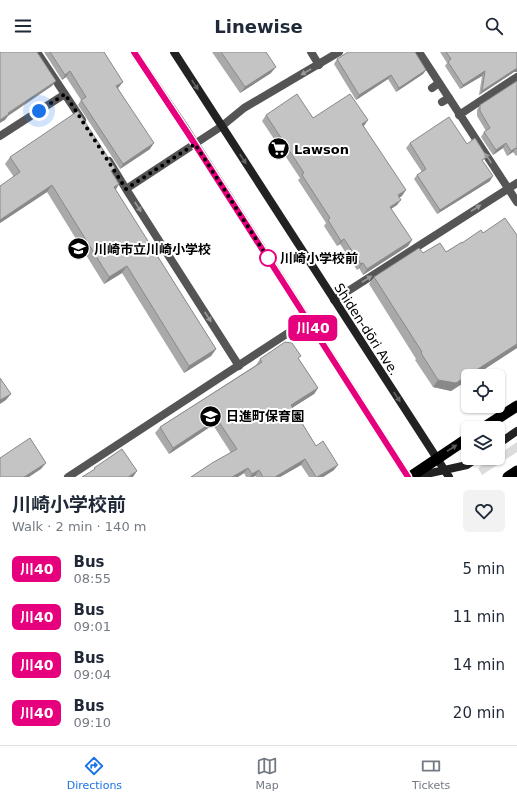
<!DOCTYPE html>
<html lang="en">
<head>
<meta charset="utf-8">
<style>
	body { margin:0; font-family:"DejaVu Sans","Noto Sans JP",sans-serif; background:#f2f2f3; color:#1f2937; height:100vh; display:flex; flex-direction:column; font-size:15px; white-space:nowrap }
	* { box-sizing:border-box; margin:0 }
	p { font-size:13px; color:#747a83 }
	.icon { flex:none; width:22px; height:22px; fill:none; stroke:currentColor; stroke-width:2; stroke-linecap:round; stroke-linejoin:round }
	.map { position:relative; height:425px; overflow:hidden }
	.drawer { display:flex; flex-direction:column; background:#fff; flex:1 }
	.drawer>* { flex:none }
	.badge { padding:0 8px; border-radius:6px; font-size:14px; line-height:26px }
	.controls { position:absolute; left:461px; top:317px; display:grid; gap:8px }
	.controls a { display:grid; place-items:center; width:44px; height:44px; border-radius:6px; background:#fff; box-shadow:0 1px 3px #0004; font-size:20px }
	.you { position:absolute; width:20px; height:20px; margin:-10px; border:3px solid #fff; border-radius:50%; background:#1a73e8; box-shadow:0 0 0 6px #1a73e833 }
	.map>.badge { position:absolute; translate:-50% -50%; box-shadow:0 0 0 2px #fff }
	.round { display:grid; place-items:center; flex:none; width:42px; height:42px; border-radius:6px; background:#f2f2f3 }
	.summary { display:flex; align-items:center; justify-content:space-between; height:68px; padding:0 12px }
	h1 { font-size:19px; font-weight:700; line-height:30px }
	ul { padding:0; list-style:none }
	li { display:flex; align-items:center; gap:12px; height:48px; padding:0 12px }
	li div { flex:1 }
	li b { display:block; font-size:15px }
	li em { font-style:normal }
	li .badge { min-width:44px; font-weight:700; text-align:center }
	header { display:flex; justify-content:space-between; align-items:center; height:52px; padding:0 12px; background:#fff; font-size:18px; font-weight:700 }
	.tabs { display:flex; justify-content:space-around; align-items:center; height:56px; border-top:1px solid #e0e1e3; background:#fff; font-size:11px; color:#747a83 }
	.tabs a { display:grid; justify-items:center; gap:2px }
	.tabs .selected { color:#1a73e8 }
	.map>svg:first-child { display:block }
	.green { fill:#dcdcdc }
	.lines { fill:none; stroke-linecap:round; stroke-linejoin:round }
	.service { stroke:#555; stroke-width:8 }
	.minor { stroke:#555; stroke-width:8 }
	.secondary { stroke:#222; stroke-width:8 }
	.trunk { stroke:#000; stroke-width:11 }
	.wall { fill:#a9a9a9 }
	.shaded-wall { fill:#898989 }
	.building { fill:#c4c4c4; stroke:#898989 }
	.oneway { fill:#999 }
	.oneway2 { fill:#646464 }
	.oneway3 { fill:#595959 }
	.line-casing { stroke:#fff; stroke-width:9 }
	.line { stroke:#e6007e; stroke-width:6 }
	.walk { stroke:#000; stroke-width:4; stroke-dasharray:0 7.2 }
	.stop-dot { fill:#fff; stroke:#e6007e; stroke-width:2 }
	.labels { text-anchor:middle; stroke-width:4; stroke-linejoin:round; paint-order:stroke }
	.poi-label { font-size:13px; font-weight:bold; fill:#000; stroke:#fff; text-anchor:start }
	.stop-label { font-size:13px; font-weight:bold; fill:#000; stroke:#fff; text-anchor:start }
	.street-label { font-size:13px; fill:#000; stroke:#fff }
</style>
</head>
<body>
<header><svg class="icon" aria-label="menu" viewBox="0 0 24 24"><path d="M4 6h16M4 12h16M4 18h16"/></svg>Linewise<svg class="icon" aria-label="search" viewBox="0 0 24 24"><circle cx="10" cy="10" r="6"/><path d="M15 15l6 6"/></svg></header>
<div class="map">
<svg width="517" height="425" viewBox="0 0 517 425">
	<rect width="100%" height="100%" fill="#fff"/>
	<!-- green -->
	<path class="green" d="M517,390v10l-35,23 -4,-7 15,-10h5v-3z"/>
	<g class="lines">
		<!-- service -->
		<path class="service" d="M311,0l8,13
			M432,36l7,-5
			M442,50l7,-4
			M459,63l58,-38"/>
		<!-- minor -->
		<path class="minor" d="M37,0l45,68
			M419,0l98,150
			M0,84l65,-42
			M109,109l17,28
			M334,248l183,-117
			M239,314l-113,-177 96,-63 22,-18 95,-56
			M68,425l240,-157"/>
		<!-- secondary -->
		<path class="secondary" d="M134,0l50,74 224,351
			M174,0l275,425
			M498,392l19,-13
			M413,425l54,-12 10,-7"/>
		<!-- trunk -->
		<path class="trunk" d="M483,376l34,-22
			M410,425l58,-39
			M508,425l9,-6"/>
	</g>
	<!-- wall -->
	<path class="wall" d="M44,0h60l15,35 -1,1 32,61 -30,20 -42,-64 3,-5 -15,-23 -4,3z
		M212,0h54l5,21 -31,20z
		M440,0h77l-3,20 -35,23 3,-19 -22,13 -15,-23 2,-3z
		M337,7l89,11 -3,4 -27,18 -8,-13 -32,21 -22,-36z
		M517,29v74l-1,1 -3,-4 -6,4 -4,-8 -10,7 -12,-18 3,-5 2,-1 -9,-15v-6l3,-5z
		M266,63l47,3 51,9 38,69 -2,1 -3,8 -6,4 21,31 -4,6 -45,29 -4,-7 -2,2 -17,-26 -3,2 -13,-20 2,-3 -28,-43 2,-2 -38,-57z
		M410,91l57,1 16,18 7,19 -53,33 -23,-35 3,-4 5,-3 -16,-24z
		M10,105l102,15 7,12 -4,6 101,159 -5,7 -27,17 -62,-100 -18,11 -57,-92 -47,31v-37l14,-9 -9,-13z
		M483,181l34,2v113l-43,28h-6v4l-17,11 -18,-4 -18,-27 1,-1 -47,-75 5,-7 49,-24 23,-1 16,-9z
		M260,307h39l19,29 -4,6 -22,14 24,38 18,24 -11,7h-14l-8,-12 -21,12h-24l-1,-1 -2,1h-7l-2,-4 -6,4h-47l40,-24 -18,-28 -44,29 -14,-21 5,-6 96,-62z"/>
	<!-- shaded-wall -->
	<path class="shaded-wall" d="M276,15l-5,6 -31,20 5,-6z
		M517,16v4h-3l-35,23 3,-4z
		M426,18l-3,4 -27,18 3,-4z
		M70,19l-4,6 -4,3 3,-5z
		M485,19l-3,5 -22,13 3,-4z
		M391,23l-3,4 -32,21 3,-5z
		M56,29l-4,5 -44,30 -3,4 -5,3v-3l8,-7z
		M123,30l-4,5 -6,4 3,-5z
		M368,68l-4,6 -6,4 4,-6z
		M154,91l-4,6 -30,20 3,-5z
		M506,91l-3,5 -10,7 3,-5z
		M516,96l-3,4 -6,4 4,-5z
		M493,124l-3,5 -53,33 3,-4z
		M119,132l-4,7 -1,-4z
		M52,133l-5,7 -47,31v-3z
		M406,138l-4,6 -8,5 4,-6z
		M401,148l-4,5 -11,7 4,-5z
		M344,187l-4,5 -3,2 4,-5z
		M412,188l-4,6 -45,29 4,-6z
		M363,211l-4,5 -2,2 4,-6z
		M127,214l-5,7 -18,11 5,-7z
		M517,292v4l-43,28h-6v4l-17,11 -18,-4 5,-7z
		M216,297l-5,7 -27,17 5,-7z
		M318,336l-4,6 -27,17 4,-6z
		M11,342l-5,6 -6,4v-4z
		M217,367l-4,6 -44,29 4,-6z
		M305,407l-4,6 -21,12h-5z
		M46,411l-5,6 -12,8h-5z
		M338,413l-4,5 -11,7h-6z
		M248,416l-4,5 -6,4h-6z
		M259,418l-4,6 -2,1h-3l2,-3z
		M137,419l-4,6h-5z"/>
	<!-- building -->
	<path class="building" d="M0,0h37l19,29 -48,32 1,1 -9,6z
		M50,0h54l19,30 -7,4 38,57 -31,21 -42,-64 5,-3 -16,-26 -5,4z
		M221,0h45l10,15 -31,20z
		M348,0h67l11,18 -27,18 -8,-13 -32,20 -22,-36z
		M446,0h71v16l-35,23 3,-20 -22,14 -15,-23 3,-3z
		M517,29v68l-1,-1 -5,3 -5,-8 -10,7 -12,-18 6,-4 -10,-17v-6z
		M297,42l16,24 37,-24 18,26 -6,4 44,66 -8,5 3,5 -11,7 22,33 -45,29 -4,-6 -2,1 -17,-25 -3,2 -13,-21 2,-2 -28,-43 2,-2 -38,-58z
		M78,59l37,57 -4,3 8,13 -5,3 102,162 -27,17 -62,-100 -18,11 -57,-92 -52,35v-34l20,-14 -10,-15z
		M449,65l18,27 8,-6 12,19 -5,3 11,16 -53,34 -23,-35 9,-6 -16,-26z
		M505,166l12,17v109l-61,39 -18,-3 -17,-27 1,-1 -48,-75 45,-29 4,5 17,-10 6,9 16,-10v1l19,-13 2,3z
		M285,290l7,1 9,13 -3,2 20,30 -27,17 25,41 7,-5 15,24 -21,12h-1l-11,-18 -30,18h-12l-4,-7 -7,4 -4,-6 -16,9h-41l21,-14 25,-14 -20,-30 -44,29 -13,-21 102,-65 -2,-3z
		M0,326l11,16 -11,6z
		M30,386l16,25 -22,14h-24v-19z
		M122,397l15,22 -9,6h-46l13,-8 -1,-1z"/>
	<!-- one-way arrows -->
	<defs><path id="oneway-solid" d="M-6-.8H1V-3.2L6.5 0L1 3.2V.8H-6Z"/></defs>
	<g class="oneway">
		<use href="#oneway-solid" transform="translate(306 20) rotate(150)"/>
		<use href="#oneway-solid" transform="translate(488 106) rotate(-123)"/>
		<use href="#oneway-solid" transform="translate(138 155) rotate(57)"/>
		<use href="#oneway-solid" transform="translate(476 156) rotate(-33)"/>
		<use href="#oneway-solid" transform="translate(367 227) rotate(-33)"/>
		<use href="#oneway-solid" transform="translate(208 265) rotate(57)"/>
	</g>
	<g class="oneway2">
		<use href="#oneway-solid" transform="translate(195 33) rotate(57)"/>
		<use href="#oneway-solid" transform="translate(243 107) rotate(57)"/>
		<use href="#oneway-solid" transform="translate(397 345) rotate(57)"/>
	</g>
	<use class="oneway3" href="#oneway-solid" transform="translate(452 396) rotate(-33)"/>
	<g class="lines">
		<defs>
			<path id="line" d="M134,0l55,83 219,342"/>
		</defs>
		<!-- line casing -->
		<use href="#line" class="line-casing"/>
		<!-- line -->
		<use href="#line" class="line"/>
		<!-- walk -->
		<path class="walk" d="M39,59l26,-17 61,95 69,-45 73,114"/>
	</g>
	<!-- icons -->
	<defs>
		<symbol id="supermarket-disc" viewBox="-11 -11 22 22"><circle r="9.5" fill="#000" stroke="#fff"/><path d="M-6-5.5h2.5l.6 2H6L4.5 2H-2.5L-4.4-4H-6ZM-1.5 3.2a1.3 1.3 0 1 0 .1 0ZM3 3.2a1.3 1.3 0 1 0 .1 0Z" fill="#fff"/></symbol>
		<symbol id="school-disc" viewBox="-11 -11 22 22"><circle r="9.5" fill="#000" stroke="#fff"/><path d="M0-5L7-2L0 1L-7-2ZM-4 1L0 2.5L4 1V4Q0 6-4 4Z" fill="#fff"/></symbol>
	</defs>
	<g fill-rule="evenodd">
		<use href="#supermarket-disc" x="266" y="84" width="25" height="25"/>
		<use href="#school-disc" x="66" y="184" width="25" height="25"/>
		<use href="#school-disc" x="198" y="352" width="25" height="25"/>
	</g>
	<!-- markers -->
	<circle class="stop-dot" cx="268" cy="206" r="8"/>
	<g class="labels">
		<!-- poi labels -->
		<g class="poi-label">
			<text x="294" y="102">Lawson</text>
			<text x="94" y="202">川崎市立川崎小学校</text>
			<text x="226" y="369">日進町保育園</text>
		</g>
		<!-- stop labels -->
		<g class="stop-label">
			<text x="280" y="211">川崎小学校前</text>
		</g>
		<!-- street labels -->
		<g class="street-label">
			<text transform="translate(367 277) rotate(57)" y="5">Shiden-dōri Ave.</text>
		</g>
	</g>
</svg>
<div class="controls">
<a><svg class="icon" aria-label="locate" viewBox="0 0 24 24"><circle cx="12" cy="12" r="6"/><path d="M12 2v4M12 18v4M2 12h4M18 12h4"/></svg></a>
<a><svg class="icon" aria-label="layers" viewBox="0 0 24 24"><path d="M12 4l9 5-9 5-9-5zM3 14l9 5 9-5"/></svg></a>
</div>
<div class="you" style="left:39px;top:59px"></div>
<b class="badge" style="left:313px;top:276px;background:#e6007e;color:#fff">川40</b>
</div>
<section class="drawer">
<div class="summary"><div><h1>川崎小学校前</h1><p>Walk · 2 min · 140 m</p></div><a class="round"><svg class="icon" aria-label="heart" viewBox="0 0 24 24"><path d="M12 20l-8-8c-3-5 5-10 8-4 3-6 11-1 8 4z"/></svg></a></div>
<ul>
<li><span class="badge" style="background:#e6007e;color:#fff">川40</span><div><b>Bus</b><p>08:55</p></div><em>5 min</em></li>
<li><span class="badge" style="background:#e6007e;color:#fff">川40</span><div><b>Bus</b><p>09:01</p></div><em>11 min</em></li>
<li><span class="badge" style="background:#e6007e;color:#fff">川40</span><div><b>Bus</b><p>09:04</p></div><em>14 min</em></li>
<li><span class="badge" style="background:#e6007e;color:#fff">川40</span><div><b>Bus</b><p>09:10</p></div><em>20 min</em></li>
</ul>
</section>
<nav class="tabs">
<a class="selected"><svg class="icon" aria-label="directions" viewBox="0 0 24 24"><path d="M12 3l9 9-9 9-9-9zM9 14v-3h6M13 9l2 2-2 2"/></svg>Directions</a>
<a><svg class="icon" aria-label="map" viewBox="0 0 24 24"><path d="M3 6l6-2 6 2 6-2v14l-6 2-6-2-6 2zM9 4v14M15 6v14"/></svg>Map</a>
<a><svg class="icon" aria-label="tickets" viewBox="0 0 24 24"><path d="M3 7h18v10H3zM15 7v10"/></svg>Tickets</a>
</nav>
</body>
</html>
